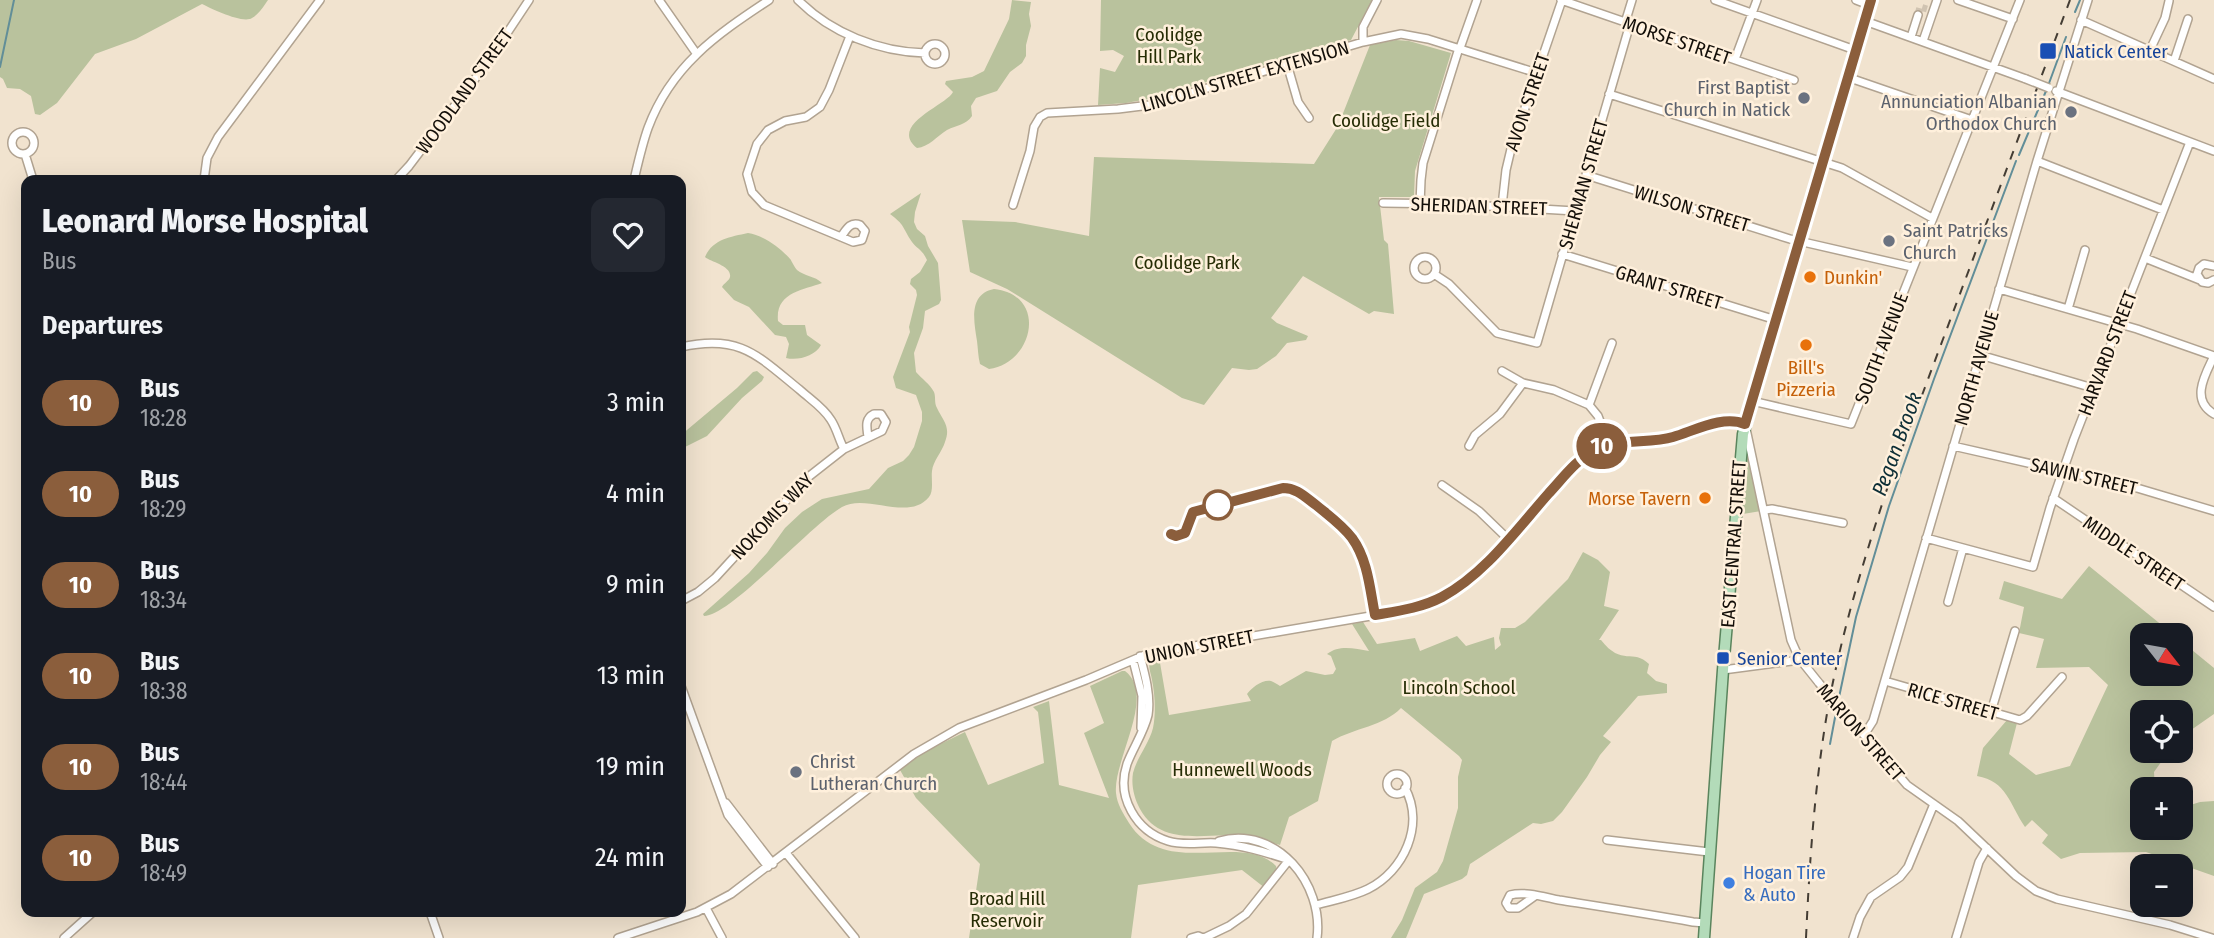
<!DOCTYPE html>
<html lang="en">
<head>
<meta charset="utf-8">
<style>
	body { margin:0; font-family:"Fira Sans Condensed",sans-serif; background:#242831; color:#f1f3f6; height:100vh; display:flex; flex-direction:column; font-size:26px; white-space:nowrap }
	* { box-sizing:border-box; margin:0 }
	p { font-size:23px; color:#9ea1a6 }
	.icon { flex:none; width:38px; height:38px; fill:none; stroke:currentColor; stroke-width:2; stroke-linecap:round; stroke-linejoin:round }
	.map { position:relative; flex:1; overflow:hidden }
	.panel { position:absolute; left:21px; top:175px; width:665px; height:742px; display:flex; flex-direction:column; background:#171b24; border-radius:14px; box-shadow:0 7px 28px #0002 }
	.panel>* { flex:none }
	.badge { padding:0 14px; border-radius:23px; font-size:24px; line-height:46px }
	.needle { width:46px; rotate:121deg }
	.fabs { position:absolute; left:2130px; top:623px; display:grid; gap:14px }
	.fabs a { display:grid; place-items:center; width:63px; height:63px; border-radius:14px; background:#171b24; box-shadow:0 7px 28px #0002; font-size:35px }
	.map>.badge { position:absolute; translate:-50% -50%; box-shadow:0 0 0 4px #fff }
	h2 { padding:0 21px; font-size:26px; line-height:63px }
	.round { display:grid; place-items:center; flex:none; width:74px; height:74px; border-radius:14px; background:#242831 }
	.summary { display:flex; align-items:center; justify-content:space-between; height:119px; padding:0 21px }
	h1 { font-size:33px; font-weight:800; line-height:52px }
	ul { padding:0; list-style:none }
	li { display:flex; align-items:center; gap:21px; height:91px; padding:0 21px }
	li div { flex:1 }
	li b { display:block; font-size:26px }
	li em { font-style:normal }
	li .badge { min-width:77px; font-weight:700; text-align:center }
	.map>svg:first-child { display:block }
	.green { fill:#b9c29d }
	.lines { fill:none; stroke-linecap:round; stroke-linejoin:round }
	.stream { stroke:#628e98; stroke-width:2 }
	.minor-tunnel { stroke:#d0c3b1; stroke-width:7; stroke-dasharray:7 3.5; stroke-linecap:butt }
	.minor-casing { stroke:#b1a391; stroke-width:10 }
	.major-casing { stroke:#5a845d; stroke-width:13 }
	.minor { stroke:#fff; stroke-width:7 }
	.major { stroke:#b3dbb9; stroke-width:10 }
	.rail { stroke:#443d34; stroke-width:2; stroke-dasharray:9 9; stroke-linecap:butt }
	.minor-bridge-casing { stroke:#b1a391; stroke-width:10; stroke-linecap:butt }
	.minor-bridge { stroke:#fff; stroke-width:7 }
	.line-casing { stroke:#fff; stroke-width:16 }
	.line { stroke:#8b5e3c; stroke-width:10 }
	.transit-dot { fill:#1a4fb4; stroke:#fff0dc; stroke-width:2.5 }
	.worship-dot { fill:#6b7280; stroke:#fff0dc; stroke-width:2.5 }
	.food-dot { fill:#e8710a; stroke:#fff0dc; stroke-width:2.5 }
	.stop-dot { fill:#fff; stroke:#8b5e3c; stroke-width:3.5 }
	.shop-dot { fill:#3f7fe0; stroke:#fff0dc; stroke-width:2.5 }
	.labels { text-anchor:middle; stroke-width:5; stroke-linejoin:round; paint-order:stroke }
	.park-label { font-size:19px; fill:#262d05; stroke:#fff0dc }
	.street-label { font-size:19px; fill:#140f09; stroke:#fff0dc }
	.transit-label { font-size:19px; fill:#164399; stroke:#fff0dc; text-anchor:start }
	.worship-label { font-size:19px; fill:#5b616d; stroke:#fff0dc; text-anchor:end }
	.food-label { font-size:19px; fill:#c56008; stroke:#fff0dc; text-anchor:start }
	.shop-label { font-size:19px; fill:#366cbe; stroke:#fff0dc; text-anchor:start }
	.water-label { font-size:21px; font-style:italic; fill:#0d2e36; stroke:#fff0dc }
</style>
</head>
<body>
<div class="map">
<svg width="2214" height="938" viewBox="0 0 2214 938">
	<rect width="100%" height="100%" fill="#f1e3cf"/>
	<!-- green -->
	<path class="green" d="M0,0h268c-4,6 -9,14 -16,18 -9,6 -40,-9 -50,-14l-66,35 -41,15 -38,49 -17,12 -5,-1 -4,-18 -11,-7 -13,-1 -4,-9 -3,-2z
		M1012,0l19,2 -2,12 2,12 -5,19v11l-4,7 -12,9 -13,19 -21,7 -5,8 1,10c-6,9 -15,9 -25,14 -10,6 -18,17 -30,18 -29,-23 30,-43 36,-56l-8,-8 1,-3 26,-4 12,-6 25,-52z
		M1101,0h271l-21,40 -203,59 -22,4 -28,2 2,-37 15,4 9,-16 -11,-6 -13,1z
		M1396,40l13,1 42,12 -36,118 -1,26h-35l5,43 4,4 6,70 -20,-3 -5,3 -66,-38 -32,42 6,5 31,13 -2,4 -19,3 -11,13 -19,13 -8,1 -17,-2 -28,37 -22,-7 -175,-109 -37,-17 -8,-52 53,2 74,14 5,-79 220,7 24,-38 32,-81z
		M921,193l-6,19 -1,10 3,7 8,7 3,10 10,17 3,37 -2,4 -14,7 -2,17 -9,25 2,19c6,7 14,12 18,20 2,5 0,11 3,16 6,13 14,18 8,34 -3,10 -12,19 -13,29 -1,8 2,20 -3,26 -20,25 -63,-4 -87,10 -33,19 -110,108 -138,109l-1,-2 46,-41 18,-20 18,-25 17,-16 20,-13 47,-10 19,-21 15,-7 6,-6 5,-8 8,-26v-9l-6,-17 -20,-7 -3,-11 17,-45 -1,-5 8,-32 -1,-5 -6,-6 1,-5 9,-7 7,-12c-5,-11 -10,-11 -15,-18 -10,-15 -7,-17 -22,-28z
		M748,233c15,2 33,15 43,27 0,1 5,9 6,10 7,6 18,6 25,13 -18,7 -47,9 -44,38l5,4h22l2,10 14,10c-6,11 -23,16 -35,13l3,-14 -3,-7 -11,-2 -26,-28 -15,-7 -12,-13c2,-4 7,-6 8,-10 2,-11 -19,-15 -25,-20 8,-18 25,-20 43,-24z
		M994,289c55,6 39,75 -5,80l-9,-5c-2,-8 -2,-15 -3,-23 -3,-19 -9,-47 17,-52z
		M757,371l7,6 -2,4 -20,17 -35,38 -26,13v-14l56,-47 16,-16z
		M1749,456l12,55 -18,3 4,-56z
		M1583,552l15,8 12,12 -6,34 15,4 -20,30h2c21,27 32,8 48,24l-2,9 9,8 11,3v9l-29,3 -35,40 8,6 -11,13 -13,22 -25,35 -9,9 -12,3 -8,-1 -63,41 -3,11 -5,4 -38,15 -18,44h-15l11,-18 13,-32 22,-16 6,-11 15,-53v-31l4,-17 -3,-4 -58,-48c-17,18 -47,20 -69,33l-14,60 -29,16 -9,28c-14,-4 -28,-7 -42,-9 -35,-3 -77,11 -98,-27 -6,-11 -9,-24 -7,-36 4,-16 16,-29 20,-45 3,-15 2,-33 -1,-48 -1,-8 -5,-13 -1,-21l8,-2 10,58 82,-14 -4,-7c4,-6 16,-15 24,-13 3,1 6,3 9,5l26,-15 19,4 8,-1 3,-5 -5,-13 -4,-2c13,-10 28,-5 42,-3l-17,-27 11,-2 14,22 38,-6 5,13 37,-15 9,10 28,-9 1,13 6,-5 -2,-7 2,-10h14l10,-6 43,-43z
		M2089,566l85,69h-32v39h38l1,-33 33,27v46l-33,23 -1,-25h-38v39h27l-15,21 1,17h-13v39h38l1,-20 19,-6 14,-1v75l-68,-24 -66,1 -19,6 -19,-16 6,-8 -16,-15 -7,7c-15,-22 -18,-46 -48,-51l6,-28 24,-28 10,3 -8,31 27,21 34,-9 38,-81 -19,-18 -53,1 8,-29 -25,-6 5,-26 -25,-8 5,-18 58,18z
		M1122,671h3c32,24 -12,89 -9,122 1,11 7,20 13,30 36,57 113,8 147,43l1,5 -12,17 -23,-18 -104,15 -7,53h-162l11,-74 -64,-66 -16,-28 26,-19 39,-19 23,53 56,-22 -6,-51 -5,-5 16,-6 10,84 50,13 -25,-65 20,-10 -14,-37z"/>
	<g class="lines">
		<!-- stream -->
		<path class="stream" d="M2075,12l5,-12
			M0,67l14,-67
			M2048,86l18,-49
			M2019,155l27,-64
			M1838,702l18,-85 33,-111 45,-127 82,-218
			M1830,744l7,-37"/>
		<!-- minor-tunnel -->
		<path class="minor-tunnel" d="M1918,15l2,-8 7,2"/>
		<defs>
			<path id="minor" d="M659,0l37,53
				M798,0c33,33 81,52 127,53
				M1561,0l233,80
				M1715,0l140,50
				M1856,0l13,5
				M1958,0l55,19
				M2081,20l133,59
				M1865,21l161,58
				M1625,23l7,-23
				M1911,37l7,-22
				M1923,41l14,-41
				M1363,42v-15l14,-27
				M925 54a10 10 0 1 1 20 0a10 10 0 1 1-20 0Z
				M1460,48l17,-48
				M2150,50l15,-32 4,-17
				M1735,59l22,-59
				M2174,61l14,-42
				M1287,64l11,38 11,16
				M1847,77l125,43
				M2056,91l158,60
				M1609,94l233,74 90,50
				M12 143a11 11 0 1 1 22 0a11 11 0 1 1-22 0Z
				M25,154l8,26
				M2037,161l126,49
				M1586,175l204,64 122,28
				M204,180l3,-22 11,-21 102,-137
				M396,180l13,-14 81,-107 39,-59
				M634,180c4,-17 8,-35 14,-52 23,-62 68,-93 121,-128
				M1383,203l70,1 122,7
				M1420,204l1,-24 2,-17 36,-115
				M1013,205l17,-54 4,-24 6,-10 7,-4 71,-4 32,-4 213,-63 38,-8 27,5 109,34
				M1502,206l4,-36 5,-21 51,-149
				M841,237c5,-7 9,-16 19,-12l5,6 -3,9 -9,2 -89,-37 -12,-13 -5,-18 10,-30 11,-14 17,-9 21,-4 14,-10 9,-17 21,-54
				M1562,254l214,66
				M1414 268a11 11 0 1 1 22 0a11 11 0 1 1-22 0Z
				M2145,258l55,22
				M2214,266l-10,-2 -5,4 -2,6 5,8 6,1 6,-3
				M1434,274l15,10 48,49 40,10 93,-319
				M1999,289l138,40 77,27
				M2068,309l17,-59
				M681,347c59,-13 76,8 119,43 10,9 24,18 31,30 6,9 8,20 13,29
				M1980,355l113,33
				M2214,356c-9,19 -24,44 0,58
				M1502,371l21,12 31,7 35,15 9,11 11,29
				M1752,401l99,23 169,-424
				M1589,405l23,-62
				M1469,446l6,-11 25,-21 23,-31
				M1953,446l184,42 77,23
				M1442,485l37,26 29,28
				M2053,498l161,109
				M1765,510l7,-1 71,14
				M1926,538l107,29 17,-59 24,-69 116,-297
				M681,601l17,-9 17,-14 92,-100 37,-29 38,-18 4,-9 -5,-8h-7c-10,5 -7,14 -6,23
				M1948,602l15,-54
				M1140,656c5,18 11,40 8,59 -4,17 -15,33 -21,49 -11,33 9,67 41,77 16,5 32,1 48,2 26,2 49,9 73,17
				M1133,660l9,36 -1,32
				M1723,670l69,-9 7,-3
				M1885,681l135,39 7,-4 35,-39
				M681,686l47,129 40,52
				M1991,712l24,-81
				M1845,713l62,72 51,36 58,55 20,15 21,8 113,26 42,13
				M1864,735l9,-14 164,-560 51,-161
				M1387 784a10 10 0 1 1 20 0a10 10 0 1 1-20 0Z
				M726,803l47,61
				M1607,840l102,12
				M1219,841c58,-16 105,43 98,97
				M786,853l69,85
				M1535,896l-17,12h-9l-3,-5 4,-8c15,-4 34,2 49,5 44,7 89,14 134,22l12,1
				M1316,905c17,-5 36,-8 52,-16 36,-18 57,-64 37,-101
				M706,908l16,30
				M430,912l9,26
				M64,938l29,-26
				M618,938l79,-26 34,-18 183,-140 45,-26 127,-48 61,-26 253,-43c82,-18 123,-96 180,-151 7,-5 14,-11 23,-14 18,-6 40,-2 59,-6 26,-6 57,-26 83,-16l46,216 8,18 20,25
				M1191,938l7,-2 5,2
				M1204,938l25,-12 17,-12 43,-54
				M1853,938l7,-21 11,-20 29,-20 8,-10 26,-63
				M1956,938l23,-76 8,-14"/>
			<path id="major" d="M1704,938l19,-268 20,-236 128,-434"/>
		</defs>
		<!-- minor casing -->
		<use href="#minor" class="minor-casing"/>
		<!-- major casing -->
		<use href="#major" class="major-casing"/>
		<!-- minor -->
		<use href="#minor" class="minor"/>
		<!-- major -->
		<use href="#major" class="major"/>
		<!-- rail -->
		<path class="rail" d="M1806,938c3,-64 7,-129 16,-192 12,-89 38,-175 66,-260l182,-486"/>
		<defs>
			<path id="minor-bridge" d="M2026,79l23,9
				M1819,683l26,30"/>
		</defs>
		<!-- minor-bridge casing -->
		<use href="#minor-bridge" class="minor-bridge-casing"/>
		<!-- minor-bridge -->
		<use href="#minor-bridge" class="minor-bridge"/>
	</g>
	<g class="lines">
		<defs>
			<path id="line" d="M1171,534l5,2 9,-3 8,-21 90,-24c14,0 22,9 33,17 12,10 26,20 36,33 16,22 18,52 23,77 23,-4 46,-7 67,-18 43,-23 75,-68 107,-104 14,-15 27,-33 46,-43 22,-12 54,-6 78,-13 23,-7 50,-22 72,-13l126,-424"/>
		</defs>
		<!-- line casing -->
		<use href="#line" class="line-casing"/>
		<!-- line -->
		<use href="#line" class="line"/>
	</g>
	<!-- markers -->
	<g class="transit-dot">
		<rect x="2039" y="42" width="18" height="18" rx="3.5"/>
		<rect x="1716" y="651" width="14" height="14" rx="3.5"/>
	</g>
	<g class="worship-dot">
		<circle cx="1804" cy="98" r="7"/>
		<circle cx="2071" cy="112" r="7"/>
		<circle cx="1889" cy="241" r="7"/>
		<circle cx="796" cy="772" r="7"/>
	</g>
	<g class="food-dot">
		<circle cx="1810" cy="277" r="7"/>
		<circle cx="1806" cy="345" r="7"/>
		<circle cx="1705" cy="498" r="7"/>
	</g>
	<circle class="stop-dot" cx="1218" cy="505" r="14"/>
	<circle class="shop-dot" cx="1729" cy="883" r="7"/>
	<g class="labels">
		<!-- park labels -->
		<g class="park-label">
			<text x="1169" y="41">Coolidge<tspan x="1169" dy="22">Hill Park</tspan></text>
			<text x="1386" y="127">Coolidge Field</text>
			<text x="1187" y="269">Coolidge Park</text>
			<text x="1459" y="694">Lincoln School</text>
			<text x="1242" y="776">Hunnewell Woods</text>
			<text x="1007" y="905">Broad Hill<tspan x="1007" dy="22">Reservoir</tspan></text>
		</g>
		<!-- street labels -->
		<g class="street-label">
			<text transform="translate(1677 40) rotate(19)" y="7">MORSE STREET</text>
			<text transform="translate(1245 76) rotate(-16)" y="7">LINCOLN STREET EXTENSION</text>
			<text transform="translate(464 91) rotate(-54)" y="7">WOODLAND STREET</text>
			<text transform="translate(1527 102) rotate(-71)" y="7">AVON STREET</text>
			<text transform="translate(1583 184) rotate(-74)" y="7">SHERMAN STREET</text>
			<text transform="translate(1479 206) rotate(2)" y="7">SHERIDAN STREET</text>
			<text transform="translate(1692 208) rotate(17)" y="7">WILSON STREET</text>
			<text transform="translate(1669 287) rotate(17)" y="7">GRANT STREET</text>
			<text transform="translate(1881 348) rotate(-69)" y="7">SOUTH AVENUE</text>
			<text transform="translate(2107 353) rotate(-69)" y="7">HARVARD STREET</text>
			<text transform="translate(1976 368) rotate(-74)" y="7">NORTH AVENUE</text>
			<text transform="translate(2084 476) rotate(13)" y="7">SAWIN STREET</text>
			<text transform="translate(772 516) rotate(-47)" y="7">NOKOMIS WAY</text>
			<text transform="translate(1733 544) rotate(-86)" y="7">EAST CENTRAL STREET</text>
			<text transform="translate(2134 553) rotate(34)" y="7">MIDDLE STREET</text>
			<text transform="translate(1199 646) rotate(-11)" y="7">UNION STREET</text>
			<text transform="translate(1953 701) rotate(16)" y="7">RICE STREET</text>
			<text transform="translate(1861 732) rotate(49)" y="7">MARION STREET</text>
		</g>
		<!-- transit labels -->
		<g class="transit-label">
			<text x="2064" y="58">Natick Center</text>
			<text x="1737" y="665">Senior Center</text>
		</g>
		<!-- worship labels -->
		<g class="worship-label">
			<text x="1790" y="94">First Baptist<tspan x="1790" dy="22">Church in Natick</tspan></text>
			<text x="2057" y="108">Annunciation Albanian<tspan x="2057" dy="22">Orthodox Church</tspan></text>
			<text x="1903" y="237" text-anchor="start">Saint Patricks<tspan x="1903" dy="22">Church</tspan></text>
			<text x="810" y="768" text-anchor="start">Christ<tspan x="810" dy="22">Lutheran Church</tspan></text>
		</g>
		<!-- food labels -->
		<g class="food-label">
			<text x="1824" y="284">Dunkin'</text>
			<text x="1806" y="374" text-anchor="middle">Bill's<tspan x="1806" dy="22">Pizzeria</tspan></text>
			<text x="1691" y="505" text-anchor="end">Morse Tavern</text>
		</g>
		<!-- shop labels -->
		<g class="shop-label">
			<text x="1743" y="879">Hogan Tire<tspan x="1743" dy="22">&amp; Auto</tspan></text>
		</g>
		<!-- water labels -->
		<g class="water-label">
			<text transform="translate(1897 444) rotate(-70)" y="7">Pegan Brook</text>
		</g>
	</g>
</svg>
<div class="fabs">
<a><svg class="needle" viewBox="-14 -14 28 28"><path d="M0-13l5 13h-10z" fill="#e53935"/><path d="M0 13l5-13h-10z" fill="#9ea1a6"/></svg></a>
<a><svg class="icon" aria-label="locate" viewBox="0 0 24 24"><circle cx="12" cy="12" r="6"/><path d="M12 2v4M12 18v4M2 12h4M18 12h4"/></svg></a>
<a>+</a>
<a>−</a>
</div>
<b class="badge" style="left:1602px;top:446px;background:#8b5e3c;color:#fff">10</b>
<section class="panel">
<div class="summary"><div><h1>Leonard Morse Hospital</h1><p>Bus</p></div><a class="round"><svg class="icon" aria-label="heart" viewBox="0 0 24 24"><path d="M12 20l-8-8c-3-5 5-10 8-4 3-6 11-1 8 4z"/></svg></a></div>
<h2>Departures</h2>
<ul>
<li><span class="badge" style="background:#8b5e3c;color:#fff">10</span><div><b>Bus</b><p>18:28</p></div><em>3 min</em></li>
<li><span class="badge" style="background:#8b5e3c;color:#fff">10</span><div><b>Bus</b><p>18:29</p></div><em>4 min</em></li>
<li><span class="badge" style="background:#8b5e3c;color:#fff">10</span><div><b>Bus</b><p>18:34</p></div><em>9 min</em></li>
<li><span class="badge" style="background:#8b5e3c;color:#fff">10</span><div><b>Bus</b><p>18:38</p></div><em>13 min</em></li>
<li><span class="badge" style="background:#8b5e3c;color:#fff">10</span><div><b>Bus</b><p>18:44</p></div><em>19 min</em></li>
<li><span class="badge" style="background:#8b5e3c;color:#fff">10</span><div><b>Bus</b><p>18:49</p></div><em>24 min</em></li>
</ul>
</section>
</div>
</body>
</html>
